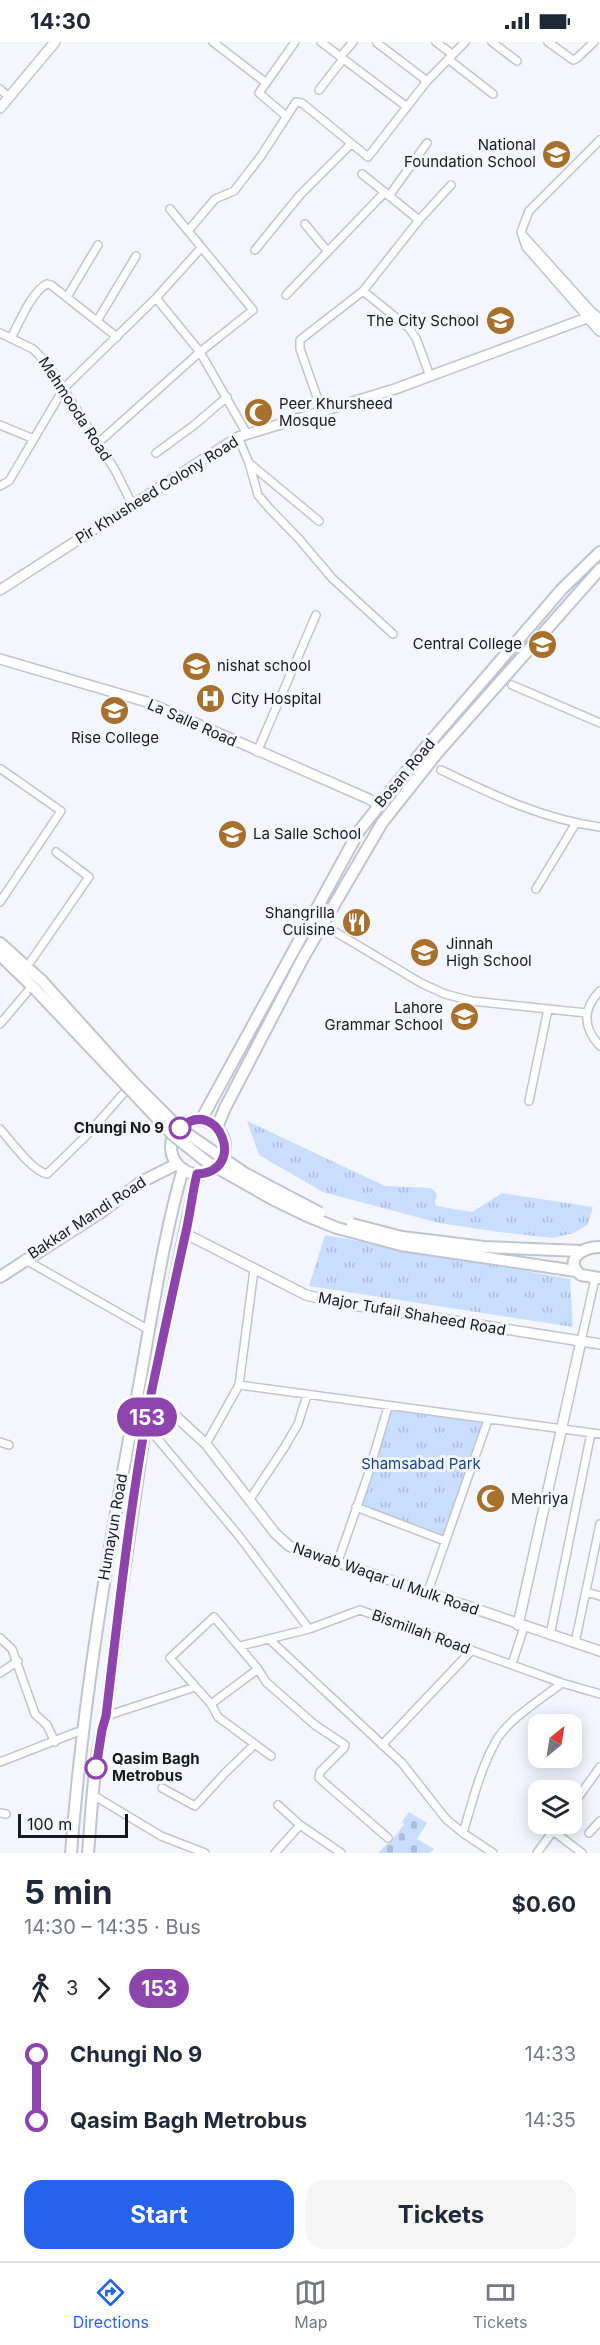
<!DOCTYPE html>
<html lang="en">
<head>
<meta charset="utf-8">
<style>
	body { margin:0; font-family:Inter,sans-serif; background:#f6f6f7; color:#1f2937; height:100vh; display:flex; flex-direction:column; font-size:22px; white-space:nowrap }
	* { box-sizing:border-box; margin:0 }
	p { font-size:20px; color:#747a83 }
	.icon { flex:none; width:33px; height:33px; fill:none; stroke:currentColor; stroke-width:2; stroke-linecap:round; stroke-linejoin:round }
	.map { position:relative; height:1811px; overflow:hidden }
	.drawer { display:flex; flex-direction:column; background:#fff; flex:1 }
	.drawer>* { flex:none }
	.badge { padding:0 12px; border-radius:20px; font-size:21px; line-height:39px }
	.needle { width:39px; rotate:30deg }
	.tools { position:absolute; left:528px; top:1672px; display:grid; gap:12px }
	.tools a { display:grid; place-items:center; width:54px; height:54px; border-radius:12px; background:#fff; box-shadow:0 3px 15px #0003; font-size:30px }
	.scale { position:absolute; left:18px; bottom:15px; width:110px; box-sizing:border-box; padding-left:6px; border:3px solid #17191d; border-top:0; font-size:16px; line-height:21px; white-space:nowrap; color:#17191d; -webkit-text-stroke:4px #f3f7fd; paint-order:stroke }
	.map>.badge { position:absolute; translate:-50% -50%; box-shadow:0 0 0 3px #fff }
	.legs { display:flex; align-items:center; gap:9px; height:66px; padding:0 24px; font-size:20px }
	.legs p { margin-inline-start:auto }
	.overview { display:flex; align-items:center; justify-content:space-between; height:102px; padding:0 24px }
	h1 { font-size:33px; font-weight:700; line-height:45px }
	.button { display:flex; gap:12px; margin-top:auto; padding:12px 24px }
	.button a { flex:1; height:69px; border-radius:18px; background:#2563eb; color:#fff; font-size:24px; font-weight:700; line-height:69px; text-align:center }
	.button a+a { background:#f6f6f7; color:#1f2937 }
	ul { padding:0 24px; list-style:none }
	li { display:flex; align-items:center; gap:21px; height:66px; font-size:22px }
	li i { display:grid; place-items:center; width:9px; height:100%; margin:0 8px; background:currentColor }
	li i::after { content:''; width:15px; height:15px; margin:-8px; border:4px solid; border-radius:50%; background:#fff }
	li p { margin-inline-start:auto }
	li:first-child i { background:linear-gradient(#0000 50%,currentColor 0) }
	li:last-child i { background:linear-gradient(currentColor 50%,#0000 0) }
	.status { display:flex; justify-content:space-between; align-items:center; height:42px; padding:0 30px; background:#fff; direction:ltr }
	.status svg { height:16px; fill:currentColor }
	.menu { display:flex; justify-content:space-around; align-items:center; height:84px; border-top:2px solid #e0e1e3; background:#fff; font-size:16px; color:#747a83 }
	.menu a { display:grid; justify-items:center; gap:3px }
	.menu .selected { color:#2563eb }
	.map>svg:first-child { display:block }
	.cemetery { fill:url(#cemetery-stones) }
	.park { fill:url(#park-tufts) }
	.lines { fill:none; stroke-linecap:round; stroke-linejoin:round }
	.minor-casing { stroke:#bfc5d0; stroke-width:10 }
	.tertiary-casing { stroke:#bfc5d0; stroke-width:12 }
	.secondary-casing { stroke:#bfc5d0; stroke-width:14 }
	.primary-casing { stroke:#bfc5d0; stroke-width:14 }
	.minor { stroke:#fff; stroke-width:7 }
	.tertiary { stroke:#fff; stroke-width:9 }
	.secondary { stroke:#fff; stroke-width:10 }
	.primary { stroke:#fff; stroke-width:10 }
	.primary-bridge-casing { stroke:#bfc5d0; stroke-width:14; stroke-linecap:butt }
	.primary-bridge { stroke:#fff; stroke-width:10 }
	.line-1-casing { stroke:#fff; stroke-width:14 }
	.line-1 { stroke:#8e44ad; stroke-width:9 }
	.stop-1-dot { fill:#fff; stroke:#8e44ad; stroke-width:3 }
	.labels { text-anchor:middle; stroke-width:6; stroke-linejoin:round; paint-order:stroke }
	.poi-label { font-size:15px; fill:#17191d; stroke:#f3f7fd; text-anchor:start }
	.street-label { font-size:15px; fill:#17191d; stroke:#f3f7fd }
	.stop-label { font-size:15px; font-weight:bold; fill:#17191d; stroke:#f3f7fd; text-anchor:end }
	.park-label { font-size:15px; fill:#1e4284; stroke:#f3f7fd }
</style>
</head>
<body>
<div class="status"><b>14:30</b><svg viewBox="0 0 49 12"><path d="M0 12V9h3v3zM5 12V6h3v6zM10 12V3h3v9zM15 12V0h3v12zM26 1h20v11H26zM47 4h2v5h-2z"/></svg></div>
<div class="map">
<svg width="600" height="1811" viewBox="0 0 600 1811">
	<defs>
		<pattern id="cemetery-stones" width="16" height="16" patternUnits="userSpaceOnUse" patternTransform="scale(1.5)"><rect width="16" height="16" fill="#c9ddfe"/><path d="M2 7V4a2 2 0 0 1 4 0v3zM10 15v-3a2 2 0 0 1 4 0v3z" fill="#acbdd9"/></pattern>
		<pattern id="park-tufts" width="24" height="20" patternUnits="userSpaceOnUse" patternTransform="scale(1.5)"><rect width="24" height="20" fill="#c9ddfe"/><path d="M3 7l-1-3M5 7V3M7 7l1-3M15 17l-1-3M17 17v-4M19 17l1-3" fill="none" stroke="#acbdd9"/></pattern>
	</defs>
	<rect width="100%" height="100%" fill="#f3f7fd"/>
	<!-- cemetery -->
	<path class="cemetery" d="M409,1770l18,11 -10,16 17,10 -4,4h-52l19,-19 7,-10 -2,-2z"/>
	<!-- park -->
	<path class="park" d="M247,1079l138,65 46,2 6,6 -2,8 1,4 36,6 30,-19 91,14 -5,17 -14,9 -21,5 -54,-6 -60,-9 -116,-31 -64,-37z
		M325,1193l245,44 3,48 -264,-41z
		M389,1366l97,13 -42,117 -85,-33 10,-24z"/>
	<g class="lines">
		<defs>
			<path id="minor" d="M213,0l52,40
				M321,0l86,65
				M436,0l16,12
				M492,0l25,19
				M548,0l25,18 4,-2 17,-16
				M377,1l50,38
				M340,15l13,-15
				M448,17l45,35
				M0,47l9,8
				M319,48l24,-31
				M286,74l-27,-23 36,-51
				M362,132l57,46
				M389,154l38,-53
				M305,182l23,28
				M188,189l27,-32 19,-8 27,-35 35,-54 6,1 66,54 59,-76 38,-39
				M522,192l73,81
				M255,208l45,-55 51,-51
				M363,249l46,37 7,10 14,38
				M286,253l99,-103
				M67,255l31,-52
				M156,256l44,54 47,82
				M588,276l-62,-71 -5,-15 8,-21 71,-71
				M97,279l39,-65
				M0,291l33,16 14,14 68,107 17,34
				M11,296c8,-15 21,-47 36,-54l4,1 66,52
				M322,369l-22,-62v-9l63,-49 56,-71 32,-35
				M0,383l34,14
				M238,395l11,26 70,58
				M98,401l102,-91 53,-42 -83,-101
				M156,411l37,-27 34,-29
				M249,421l9,32 11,13 30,31 33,39 61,56
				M0,444l9,-5 55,-93 92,-90 45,-50
				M512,643l88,38
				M257,710l59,-137
				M441,728c52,25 101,49 159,57
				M536,847l40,-66
				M0,860l61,-91 -60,-42
				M322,882l99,59 24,11 27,7 114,12
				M31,919l58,-84 -33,-25
				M600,949c-18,18 -17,37 0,55
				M0,982l28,-33
				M529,1059l19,-92
				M0,1087c11,12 31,41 47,45l40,-39 36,-41
				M24,1217l125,71
				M581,1299l14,-62
				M239,1343l361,49
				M151,1389l88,105 70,93
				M0,1400l9,3
				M206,1402l33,-59 15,-115
				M250,1457l34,-51 14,-24 9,-29
				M356,1465l89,34
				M337,1522l30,-86 21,-71
				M586,1550l14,4
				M427,1552l61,-174
				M214,1575l44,52 -47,35 -41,-46z
				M550,1593l41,-202
				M0,1596l12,11 23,65 12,11 8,17
				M269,1597l133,124 44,56 17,14 30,20
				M575,1601l25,-119
				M240,1604l69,-17 51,-19 202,73 38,11
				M512,1622l12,-37
				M258,1627l8,13 49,43 30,20 -1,3 -24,24 -1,6 69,60
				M0,1631l18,-12
				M211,1662l7,13 53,39
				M106,1674l89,-29
				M382,1703l90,-95
				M0,1720l77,-30
				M162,1746l33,18 30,-33 30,-29
				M93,1753l68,41 44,17
				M278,1763l22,20 41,28
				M572,1764l28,-39
				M0,1771l6,1
				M463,1791c9,-30 17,-64 33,-92 11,-21 47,-43 66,-58
				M589,1791l11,-12
				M275,1811l25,-28
				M537,1811l16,-22 29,22"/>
			<path id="tertiary" d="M0,66l55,-66
				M588,276l12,13
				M0,548l238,-153 157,-48 200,-74 5,6
				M0,617l147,43 222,97 9,6
				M186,1192l120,61 34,8 241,38
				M158,1358l48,44 69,89 14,13 311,105
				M518,1583l63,-284 19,3"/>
			<path id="secondary" d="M0,1235l104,-67 37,-28 36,-18"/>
			<path id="primary" d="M0,901l42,38
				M0,913l34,33
				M201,1078l158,-289 65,-82 138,-160 38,-37
				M171 1105a27 27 0 1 1 54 0a27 27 0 1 1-54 0Z
				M217,1085l8,-19 78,-150 79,-135 56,-71 162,-183
				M402,1195l82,10 96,4
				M401,1203l175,26
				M600,1205c-16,-1 -38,13 -19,28l19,3
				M71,1811c12,-155 38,-309 67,-462 14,-74 24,-149 45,-222
				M88,1811c4,-45 5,-93 18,-137l15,-124 26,-178 50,-240"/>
		</defs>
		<!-- minor casing -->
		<use href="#minor" class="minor-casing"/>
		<!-- tertiary casing -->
		<use href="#tertiary" class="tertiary-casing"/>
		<!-- secondary casing -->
		<use href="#secondary" class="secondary-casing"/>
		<!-- primary casing -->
		<use href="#primary" class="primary-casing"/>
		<!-- minor -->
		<use href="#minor" class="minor"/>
		<!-- tertiary -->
		<use href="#tertiary" class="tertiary"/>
		<!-- secondary -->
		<use href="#secondary" class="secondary"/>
		<!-- primary -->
		<use href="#primary" class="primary"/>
		<defs>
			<path id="primary-bridge" d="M42,939l91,101 46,46 67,46 74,39
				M34,946l139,147 34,27 67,38 31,15 32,13 64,17
				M352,1182l50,13"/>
		</defs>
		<!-- primary-bridge casing -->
		<use href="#primary-bridge" class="primary-bridge-casing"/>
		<!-- primary-bridge -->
		<use href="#primary-bridge" class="primary-bridge"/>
	</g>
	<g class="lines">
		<defs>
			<path id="line-1" d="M96,1726l6,-38 4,-14c12,-100 23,-202 41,-302 12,-59 25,-119 38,-178 5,-20 7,-42 12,-62 52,-2 21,-80 -17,-46"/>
		</defs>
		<!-- line-1 casing -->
		<use href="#line-1" class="line-1-casing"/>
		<!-- line-1 -->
		<use href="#line-1" class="line-1"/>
	</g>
	<!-- icons -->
	<defs>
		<symbol id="school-disc" viewBox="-11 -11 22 22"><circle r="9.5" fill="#a7702c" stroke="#f3f7fd"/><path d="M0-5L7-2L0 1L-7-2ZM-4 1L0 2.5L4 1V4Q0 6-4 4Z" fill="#fff"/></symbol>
		<symbol id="mosque-disc" viewBox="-11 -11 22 22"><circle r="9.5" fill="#a7702c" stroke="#f3f7fd"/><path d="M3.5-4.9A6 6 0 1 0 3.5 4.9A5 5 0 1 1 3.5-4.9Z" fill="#fff"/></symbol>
		<symbol id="hospital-disc" viewBox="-11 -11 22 22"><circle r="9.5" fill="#a7702c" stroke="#f3f7fd"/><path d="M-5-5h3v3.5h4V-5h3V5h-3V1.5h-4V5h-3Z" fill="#fff"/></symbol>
		<symbol id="restaurant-disc" viewBox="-11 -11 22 22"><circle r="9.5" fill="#a7702c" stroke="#f3f7fd"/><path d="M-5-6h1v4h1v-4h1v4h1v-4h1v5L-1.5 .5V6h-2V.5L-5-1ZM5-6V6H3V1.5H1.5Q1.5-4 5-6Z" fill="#fff"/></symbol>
	</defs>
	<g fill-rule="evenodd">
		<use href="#school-disc" x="540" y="96" width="33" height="33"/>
		<use href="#school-disc" x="484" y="262" width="33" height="33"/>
		<use href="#mosque-disc" x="242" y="354" width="33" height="33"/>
		<use href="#school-disc" x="526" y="586" width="33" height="33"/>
		<use href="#school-disc" x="180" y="608" width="33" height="33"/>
		<use href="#hospital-disc" x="194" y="640" width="33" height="33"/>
		<use href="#school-disc" x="98" y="652" width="33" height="33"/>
		<use href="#school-disc" x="216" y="776" width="33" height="33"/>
		<use href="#restaurant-disc" x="340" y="864" width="33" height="33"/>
		<use href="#school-disc" x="408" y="894" width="33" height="33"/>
		<use href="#school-disc" x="448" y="958" width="33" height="33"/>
		<use href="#mosque-disc" x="474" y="1440" width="33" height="33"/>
	</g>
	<!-- markers -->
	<g class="stop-1-dot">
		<circle cx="180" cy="1086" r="10"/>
		<circle cx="96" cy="1726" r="10"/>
	</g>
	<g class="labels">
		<!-- poi labels -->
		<g class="poi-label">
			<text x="536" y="108" text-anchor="end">National<tspan x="536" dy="17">Foundation School</tspan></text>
			<text x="479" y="284" text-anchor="end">The City School</text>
			<text x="279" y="367">Peer Khursheed<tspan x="279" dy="17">Mosque</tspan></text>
			<text x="522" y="607" text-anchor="end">Central College</text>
			<text x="217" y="629">nishat school</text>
			<text x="231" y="662">City Hospital</text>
			<text x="115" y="701" text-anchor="middle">Rise College</text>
			<text x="253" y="797">La Salle School</text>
			<text x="335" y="876" text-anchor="end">Shangrilla<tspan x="335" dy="17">Cuisine</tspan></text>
			<text x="446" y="907">Jinnah<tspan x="446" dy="17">High School</tspan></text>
			<text x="443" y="971" text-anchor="end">Lahore<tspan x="443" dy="17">Grammar School</tspan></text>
			<text x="511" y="1462">Mehriya</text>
		</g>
		<!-- street labels -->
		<g class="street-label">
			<text transform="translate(75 367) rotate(57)" y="5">Mehmooda Road</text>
			<text transform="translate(157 448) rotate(-32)" y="5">Pir Khusheed Colony Road</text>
			<text transform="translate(192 681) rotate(24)" y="5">La Salle Road</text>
			<text transform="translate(405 731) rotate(-50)" y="5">Bosan Road</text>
			<text transform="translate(87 1176) rotate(-33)" y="5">Bakkar Mandi Road</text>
			<text transform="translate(412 1272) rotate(10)" y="5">Major Tufail Shaheed Road</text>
			<text transform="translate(113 1485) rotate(-80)" y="5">Humayun Road</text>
			<text transform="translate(386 1537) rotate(19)" y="5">Nawab Waqar ul Mulk Road</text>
			<text transform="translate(421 1590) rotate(20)" y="5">Bismillah Road</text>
		</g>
		<!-- stop labels -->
		<g class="stop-label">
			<text x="164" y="1091">Chungi No 9</text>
			<text x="112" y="1722" text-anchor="start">Qasim Bagh<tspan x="112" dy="17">Metrobus</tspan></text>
		</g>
		<!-- park labels -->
		<g class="park-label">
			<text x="421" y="1427">Shamsabad Park</text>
		</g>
	</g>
</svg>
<div class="tools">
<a><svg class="needle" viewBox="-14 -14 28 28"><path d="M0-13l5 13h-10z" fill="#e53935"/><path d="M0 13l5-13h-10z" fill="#747a83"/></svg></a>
<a><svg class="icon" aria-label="layers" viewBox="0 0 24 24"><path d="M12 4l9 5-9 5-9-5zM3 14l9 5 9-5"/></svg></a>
</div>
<div class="scale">100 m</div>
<b class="badge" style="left:147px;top:1375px;background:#8e44ad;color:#fff">153</b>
</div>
<section class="drawer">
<div class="overview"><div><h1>5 min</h1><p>14:30 – 14:35 · Bus</p></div><b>$0.60</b></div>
<div class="legs"><svg class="icon" aria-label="walk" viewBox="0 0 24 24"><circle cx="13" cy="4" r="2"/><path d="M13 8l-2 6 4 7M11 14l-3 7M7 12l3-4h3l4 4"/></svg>3<svg class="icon" aria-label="forward" viewBox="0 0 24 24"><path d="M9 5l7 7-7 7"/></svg><b class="badge" style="background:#8e44ad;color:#fff">153</b></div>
<ul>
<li><i style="color:#8e44ad"></i><b>Chungi No 9</b><p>14:33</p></li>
<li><i style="color:#8e44ad"></i><b>Qasim Bagh Metrobus</b><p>14:35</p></li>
</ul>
<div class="button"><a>Start</a><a>Tickets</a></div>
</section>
<nav class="menu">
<a class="selected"><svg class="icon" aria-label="directions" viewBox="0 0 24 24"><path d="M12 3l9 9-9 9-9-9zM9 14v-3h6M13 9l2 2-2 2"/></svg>Directions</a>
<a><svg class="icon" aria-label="map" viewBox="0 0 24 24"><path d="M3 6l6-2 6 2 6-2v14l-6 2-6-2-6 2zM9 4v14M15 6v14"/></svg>Map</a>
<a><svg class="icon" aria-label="tickets" viewBox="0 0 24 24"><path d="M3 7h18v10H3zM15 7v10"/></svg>Tickets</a>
</nav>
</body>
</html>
